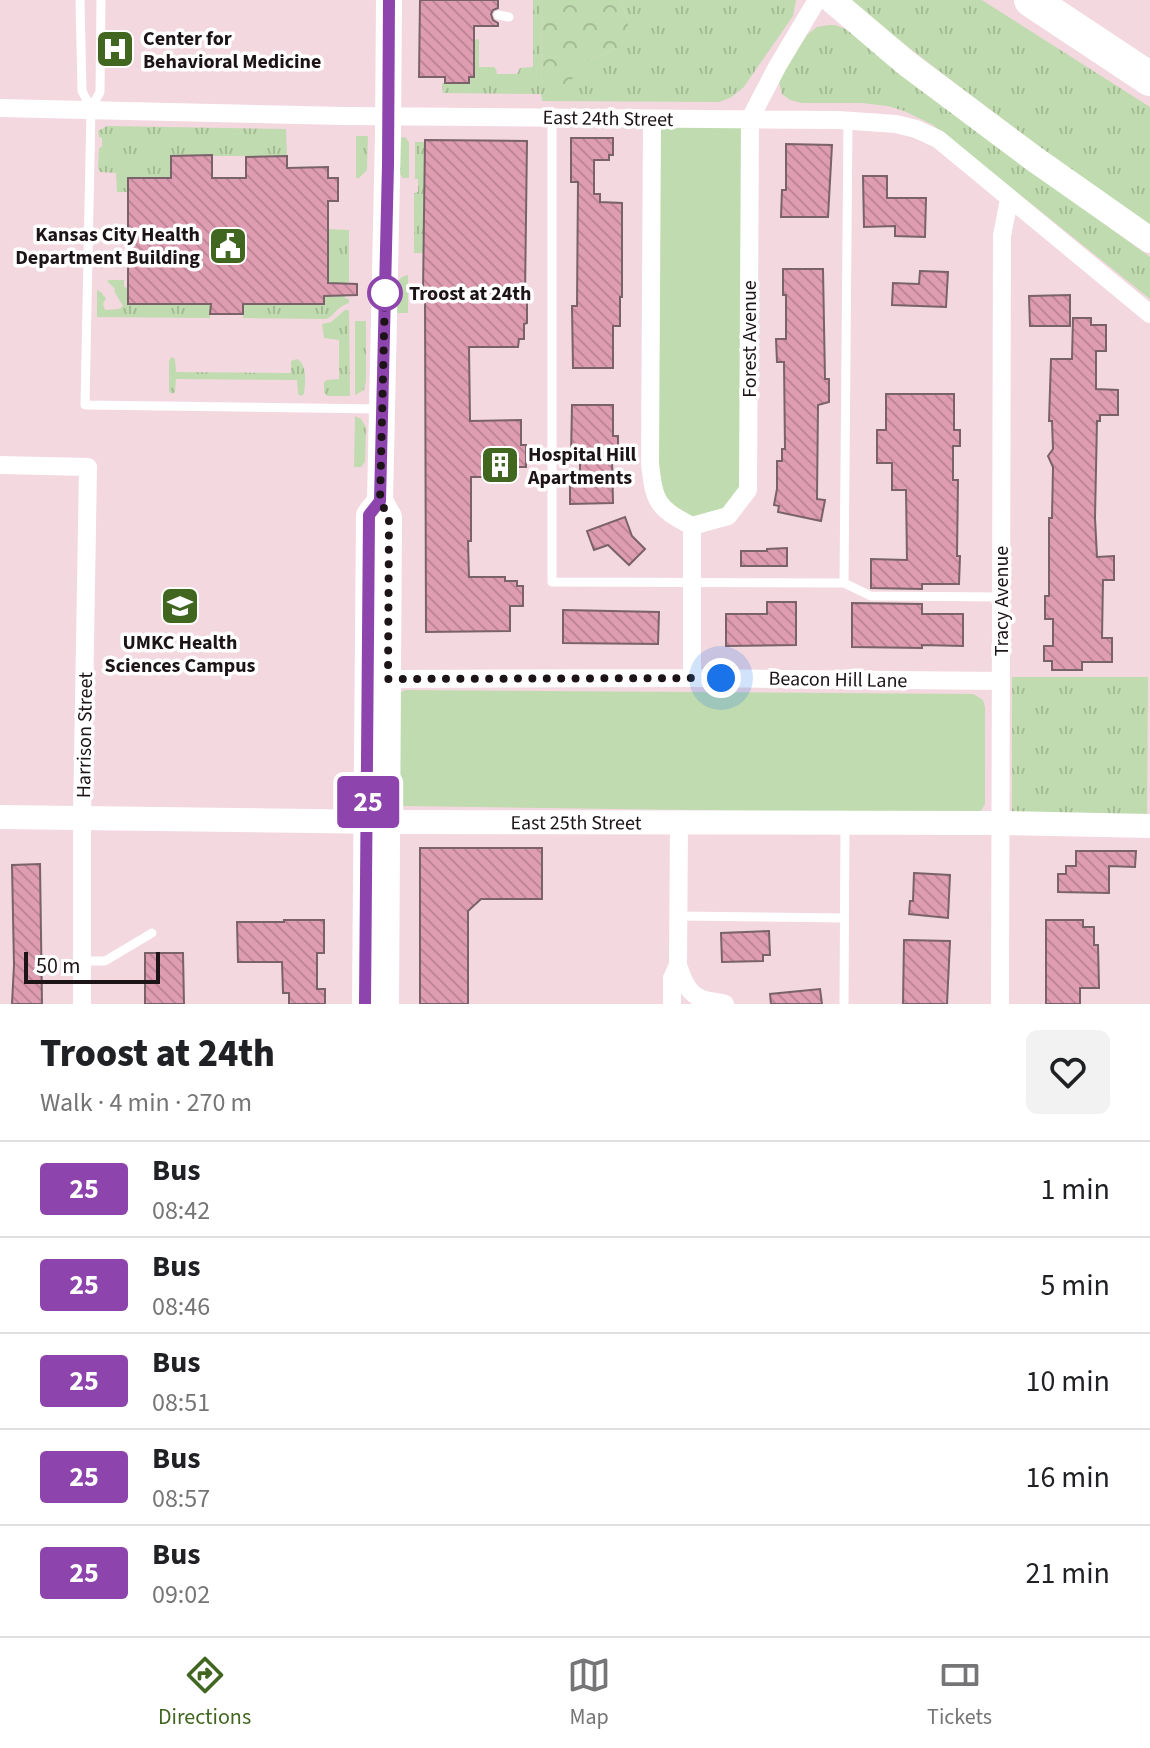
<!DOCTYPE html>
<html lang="en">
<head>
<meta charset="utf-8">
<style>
	body { margin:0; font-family:"Source Sans 3",sans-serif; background:#f2f2f2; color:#202124; height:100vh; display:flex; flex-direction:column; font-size:30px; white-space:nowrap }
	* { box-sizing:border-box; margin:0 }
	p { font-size:26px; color:#757577 }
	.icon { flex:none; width:44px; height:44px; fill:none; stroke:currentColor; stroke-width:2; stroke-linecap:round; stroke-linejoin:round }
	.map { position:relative; height:1004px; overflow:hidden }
	.panel { display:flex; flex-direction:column; background:#fff; flex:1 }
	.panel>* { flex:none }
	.badge { padding:0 16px; border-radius:6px; font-size:28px; line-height:52px }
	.scale { position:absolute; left:24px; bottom:20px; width:136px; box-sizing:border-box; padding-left:8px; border:4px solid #1d1417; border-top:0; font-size:22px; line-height:28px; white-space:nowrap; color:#1d1417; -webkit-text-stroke:6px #fff; paint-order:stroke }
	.you { position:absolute; width:40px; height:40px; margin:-20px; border:6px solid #fff; border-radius:50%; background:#1a73e8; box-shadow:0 0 0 12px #1a73e833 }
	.map>.badge { position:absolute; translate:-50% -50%; box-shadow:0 0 0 4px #fff }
	.round { display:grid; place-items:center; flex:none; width:84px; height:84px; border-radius:12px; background:#f2f2f2 }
	.headline { display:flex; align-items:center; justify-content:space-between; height:136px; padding:0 40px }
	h1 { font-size:38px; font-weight:800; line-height:60px }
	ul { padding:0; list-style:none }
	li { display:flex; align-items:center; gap:24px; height:96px; padding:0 40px; border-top:2px solid #e0e0e0 }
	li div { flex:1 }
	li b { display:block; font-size:30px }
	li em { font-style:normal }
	li .badge { min-width:88px; font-weight:700; text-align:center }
	.tab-bar { display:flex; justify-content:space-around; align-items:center; height:112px; border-top:2px solid #e0e0e0; background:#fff; font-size:22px; color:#757577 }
	.tab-bar a { display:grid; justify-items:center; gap:4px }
	.tab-bar .on { color:#406620 }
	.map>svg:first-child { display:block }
	.grass { fill:url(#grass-tufts) }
	.forest { fill:url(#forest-crowns) }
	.park { fill:#c0dbaf }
	.building { fill:url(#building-back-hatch); stroke:#796269; stroke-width:2 }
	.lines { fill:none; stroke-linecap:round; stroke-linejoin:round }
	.service { stroke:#fff; stroke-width:9 }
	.minor { stroke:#fff; stroke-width:18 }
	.tertiary { stroke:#fff; stroke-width:24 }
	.secondary { stroke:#fff; stroke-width:26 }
	.motorway { stroke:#fff; stroke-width:34 }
	.line-casing { stroke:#fff; stroke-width:18 }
	.line { stroke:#8e44ad; stroke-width:12 }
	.walk { stroke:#1d1417; stroke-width:8; stroke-dasharray:0 14.4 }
	.stop-dot { fill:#fff; stroke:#8e44ad; stroke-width:4 }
	.labels { text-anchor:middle; stroke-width:7; stroke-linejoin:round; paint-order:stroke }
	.poi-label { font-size:20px; font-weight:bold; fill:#1d1417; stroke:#fff; text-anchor:start }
	.street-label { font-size:20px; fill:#1d1417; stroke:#fff }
	.stop-label { font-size:20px; font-weight:bold; fill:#1d1417; stroke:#fff; text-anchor:start }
</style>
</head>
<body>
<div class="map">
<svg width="1150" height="1004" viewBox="0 0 1150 1004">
	<defs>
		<pattern id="grass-tufts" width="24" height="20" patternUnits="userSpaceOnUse" patternTransform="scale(2)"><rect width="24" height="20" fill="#c0dbaf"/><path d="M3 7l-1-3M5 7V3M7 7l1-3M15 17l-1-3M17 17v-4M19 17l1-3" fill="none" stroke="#a5bb96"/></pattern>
		<pattern id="forest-crowns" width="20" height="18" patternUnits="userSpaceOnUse" patternTransform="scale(2)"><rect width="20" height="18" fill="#c0dbaf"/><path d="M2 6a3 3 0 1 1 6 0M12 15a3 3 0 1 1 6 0" fill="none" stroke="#a5bb96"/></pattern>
		<pattern id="building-back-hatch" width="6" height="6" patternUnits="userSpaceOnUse" patternTransform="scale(2)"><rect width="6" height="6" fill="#df9db2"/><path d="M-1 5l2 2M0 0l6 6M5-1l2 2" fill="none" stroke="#bf8698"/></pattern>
	</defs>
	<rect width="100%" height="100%" fill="#f3d8e0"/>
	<!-- grass -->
	<path class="grass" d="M533,0h8l1,87h20l22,-26 32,-12 12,-29 -8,-20h176l-3,16 -50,72 -13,10 -11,4 -177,-1 -1,-7 -98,-1 -1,-10h27v-6l5,-1v-36l5,-1v28h15l2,2 1,5h20l3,-6 13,-1z
		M848,0h134l168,107v120c-103,-73 -203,-149 -302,-227z
		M829,25h6l13,5 85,69 217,158v42l-217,-174 -29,-14 -16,-5 -26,-3h-60l-12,-3 -8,-6 -3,-12 1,-7 27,-40 10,-8z
		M107,126l179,3 1,27h-116v22h-43v14h-11l-1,-19 -16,-1 -2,-4 1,-20 3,-1v-9l-3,-1 -1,-6z
		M356,136h12l-1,34 -8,8h-3z
		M405,137l4,5v36h-6l-4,-5 -1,-35z
		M415,142h10l-2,111h-9v-60l4,-1v-13h-3z
		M328,229l21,1v52l-4,1v15l4,1v4c-14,5 -14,13 -23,16l-83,-1v-14h81v-41z
		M408,275v38h-12l1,-31 5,-5z
		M109,280h15v7l4,1v16h83l-1,14 -113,-1v-26l1,-1 8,8 -3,6 2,6 14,-1 4,-3 -9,-15 1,-2 -8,-8z
		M345,310h4l1,86h-23l-3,-4v-10l3,-2 12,-1v-39l-15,-2 -2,-14 9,-2z
		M355,321h11v60l-2,9 -9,5z
		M172,357l3,2 1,13 115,1v-12l6,-2c11,6 8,24 7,35l-3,2 -3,-2 -1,-14 -121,-1 -1,13 -4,2 -2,-3v-31z
		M355,416l6,3 5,8 -1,35 -4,5h-7z
		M1012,677h136l-1,140h-135z"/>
	<!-- forest -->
	<path class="forest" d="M541,0h79l8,20v10l-12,19 -32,12 -16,24 -6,2h-20z"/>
	<!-- park -->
	<path class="park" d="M745,125l-5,367 -15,18 -32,10 -26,-16 -12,-26 4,-352z
		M405,690l568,4 10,6 2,7v97l-4,7 -7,3 -574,-8 -5,-9 1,-102z"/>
	<!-- building -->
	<path class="building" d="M420,0h78v8l-5,2 -2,4 2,6 5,3v3h-24v51h-5v6h-24v-6h-26z
		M571,138h42v17h-4v5h-15v34h6v8l22,1v94h-2v29h-7v42h-40l-1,-62h5l1,-124h-7z
		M425,140l102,1 -2,154h2v28l-3,1v15h-5l-1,8h-49l1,74 51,-1v25h5v22h-8v4h-13l1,6h-35v64h-3l1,36h36v4h12v5h6v20h-13v25l-84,1 -1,-340h-2z
		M786,144l46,1 -4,72h-47l1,-27h4z
		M212,155v23h34v-21l41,-1v12l41,-1v11h10v23h-10v82l29,1v11l-33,1v8h-81v10h-33l1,-10h-83v-126h43v-22z
		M863,176h24v22h39l-1,39 -30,-1v-10l-31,1z
		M783,269h40l2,110h4v23l-11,3 -1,94 8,1 -4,21 -43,-9 1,-6 -5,-1 3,-16v-28h5v-12h3l-1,-87h-7l-1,-23h10v-44h-3z
		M920,271l28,1 -2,35 -54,-2 1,-22 26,1z
		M1070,295v31h-40l-1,-30z
		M1073,318h18v7h15v26h-10v38l22,1v25h-18v6h-3l-2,97 2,39 17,-1v24h-11l-1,58h10v24h-30v8h-30v-9h-8v-15h9v-27h-8v-23h4v-78h3l1,-51 -5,-11 5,-7 -1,-28h-3l2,-62h21z
		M886,394h68v36h6v16h-7v34h5l-1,76h3l-1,28h-37v5l-51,-1v-29l36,1 -1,-70h-14v-27h-15v-33h9z
		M572,405h41v31h5v22h-6l1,45 -43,1v-19h10v-28h-9z
		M625,517l7,19 13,13 -16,16 -21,-20 -14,5 -7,-19z
		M787,548v18h-46v-15h26v-2z
		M767,602h29v43l-70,1v-32h41z
		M852,603l70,1v10h41v32l-41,-1v3l-70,-1z
		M563,610l96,2 -1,32 -95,-1z
		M420,848h122v51h-61l-13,12v93h-48z
		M1076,851h60l-1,16 -26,-1v27l-51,-1v-18h8v-8h10z
		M40,864l2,140h-30l2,-39 -2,-100z
		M914,873l36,2 -2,43 -39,-4 1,-13h3z
		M284,920h40v33h-7v36h8v15h-36v-11h-6l-1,-31h-44l-1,-40h47z
		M1046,920h37v7h11v18h4l1,43h-19v16h-34z
		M769,931l1,24h-7v6l-41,1 -1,-29z
		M904,940l46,1 -3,63h-44z
		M145,953h38l1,51h-39z
		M820,989l2,15h-51l-1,-10z"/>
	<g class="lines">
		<!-- service -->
		<path class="service" d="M80,0l2,91 9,17 -6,297 294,4
			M498,15l11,2
			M91,108l9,-16 1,-92
			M552,118v464l292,1 4,-462
			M844,583l27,13 130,1
			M678,916l166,2
			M82,961h23l47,-28
			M844,1004l1,-181"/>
		<!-- minor -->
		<path class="minor" d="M0,108l344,8 494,4 58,4 20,5 22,10 212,175
			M652,119l-2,344c4,39 7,45 42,63l36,-10 20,-26 2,-371 27,-52 40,-67
			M0,465l88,2 -6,352v185
			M692,678v-152
			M388,679l304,-1 309,3
			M679,822l-1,143c5,15 10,30 27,35 7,2 13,2 20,4
			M672,1004v-26l6,-13
			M1000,1004l2,-768 7,-37"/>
		<!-- tertiary -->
		<path class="tertiary" id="s1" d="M0,817l387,5 613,1 150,3"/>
		<!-- secondary -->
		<path class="secondary" d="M832,0l74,63 127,95 117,82
			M365,1004l4,-489 11,-14
			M386,1004l3,-487 -9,-16 8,-367 1,-134"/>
		<!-- motorway -->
		<path class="motorway" d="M1031,0l119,79"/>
	</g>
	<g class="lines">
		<defs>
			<path id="line" d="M365,1004l4,-489 11,-14 8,-336 1,-165"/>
		</defs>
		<!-- line casing -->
		<use href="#line" class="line-casing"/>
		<!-- line -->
		<use href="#line" class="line"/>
		<!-- walk -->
		<path class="walk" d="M385,293l-5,208 9,16 -1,162 333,-1"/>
	</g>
	<!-- icons -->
	<defs>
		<symbol id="hospital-square" viewBox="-11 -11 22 22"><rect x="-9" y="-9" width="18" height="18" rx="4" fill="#406620" stroke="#fff"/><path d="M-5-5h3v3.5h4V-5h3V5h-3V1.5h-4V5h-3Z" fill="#fff"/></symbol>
		<symbol id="civic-square" viewBox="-11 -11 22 22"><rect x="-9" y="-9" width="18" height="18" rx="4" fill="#406620" stroke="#fff"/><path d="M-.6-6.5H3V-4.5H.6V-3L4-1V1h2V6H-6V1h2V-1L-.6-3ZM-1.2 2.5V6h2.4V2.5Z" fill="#fff"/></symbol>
		<symbol id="building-square" viewBox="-11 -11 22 22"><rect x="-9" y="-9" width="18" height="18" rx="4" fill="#406620" stroke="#fff"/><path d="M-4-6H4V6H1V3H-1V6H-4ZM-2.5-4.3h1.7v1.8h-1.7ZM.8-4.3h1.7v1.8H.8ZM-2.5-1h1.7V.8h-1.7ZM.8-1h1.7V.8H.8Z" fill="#fff"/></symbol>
		<symbol id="university-square" viewBox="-11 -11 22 22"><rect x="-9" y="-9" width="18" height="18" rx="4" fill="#406620" stroke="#fff"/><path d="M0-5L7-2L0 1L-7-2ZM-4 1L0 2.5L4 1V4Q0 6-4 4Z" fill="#fff"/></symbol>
	</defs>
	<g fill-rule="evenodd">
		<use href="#hospital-square" x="93" y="27" width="44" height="44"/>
		<use href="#civic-square" x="206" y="224" width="44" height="44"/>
		<use href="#building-square" x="478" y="443" width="44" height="44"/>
		<use href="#university-square" x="158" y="584" width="44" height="44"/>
	</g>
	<!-- markers -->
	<circle class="stop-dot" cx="385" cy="293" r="16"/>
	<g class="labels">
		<!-- poi labels -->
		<g class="poi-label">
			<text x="143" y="45">Center for<tspan x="143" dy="23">Behavioral Medicine</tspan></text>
			<text x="200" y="241" text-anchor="end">Kansas City Health<tspan x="200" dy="23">Department Building</tspan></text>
			<text x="528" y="461">Hospital Hill<tspan x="528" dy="23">Apartments</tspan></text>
			<text x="180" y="649" text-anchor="middle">UMKC Health<tspan x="180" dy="23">Sciences Campus</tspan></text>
		</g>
		<!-- street labels -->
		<g class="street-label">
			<text transform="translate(608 118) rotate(1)" y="7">East 24th Street</text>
			<text transform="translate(749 339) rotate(-90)" y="7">Forest Avenue</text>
			<text transform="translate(1001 601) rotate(-90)" y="7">Tracy Avenue</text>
			<text transform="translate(838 679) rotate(1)" y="7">Beacon Hill Lane</text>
			<text transform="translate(84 735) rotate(-89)" y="7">Harrison Street</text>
			<text dy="7" stroke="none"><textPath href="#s1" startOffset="576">East 25th Street</textPath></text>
		</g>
		<!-- stop labels -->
		<g class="stop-label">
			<text x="409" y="300">Troost at 24th</text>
		</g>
	</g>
</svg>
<div class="scale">50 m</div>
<div class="you" style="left:721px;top:678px"></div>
<b class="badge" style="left:368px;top:802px;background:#8e44ad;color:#fff">25</b>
</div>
<section class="panel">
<div class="headline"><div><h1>Troost at 24th</h1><p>Walk · 4 min · 270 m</p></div><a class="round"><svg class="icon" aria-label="heart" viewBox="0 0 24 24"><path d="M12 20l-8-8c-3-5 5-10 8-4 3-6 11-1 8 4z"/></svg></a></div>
<ul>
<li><span class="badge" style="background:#8e44ad;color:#fff">25</span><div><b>Bus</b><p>08:42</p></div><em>1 min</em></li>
<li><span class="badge" style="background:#8e44ad;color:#fff">25</span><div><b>Bus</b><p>08:46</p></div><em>5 min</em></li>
<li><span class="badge" style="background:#8e44ad;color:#fff">25</span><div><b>Bus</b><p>08:51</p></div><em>10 min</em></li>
<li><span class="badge" style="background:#8e44ad;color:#fff">25</span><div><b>Bus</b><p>08:57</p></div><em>16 min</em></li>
<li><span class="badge" style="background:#8e44ad;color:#fff">25</span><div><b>Bus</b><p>09:02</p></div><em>21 min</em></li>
</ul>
</section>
<nav class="tab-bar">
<a class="on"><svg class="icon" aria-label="directions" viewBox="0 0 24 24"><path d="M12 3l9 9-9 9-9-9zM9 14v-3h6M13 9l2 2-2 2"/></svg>Directions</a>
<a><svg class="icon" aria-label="map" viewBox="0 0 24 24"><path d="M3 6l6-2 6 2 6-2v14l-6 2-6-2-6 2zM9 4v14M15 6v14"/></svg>Map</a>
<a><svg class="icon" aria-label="tickets" viewBox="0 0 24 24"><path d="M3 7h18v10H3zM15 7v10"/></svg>Tickets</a>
</nav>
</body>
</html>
